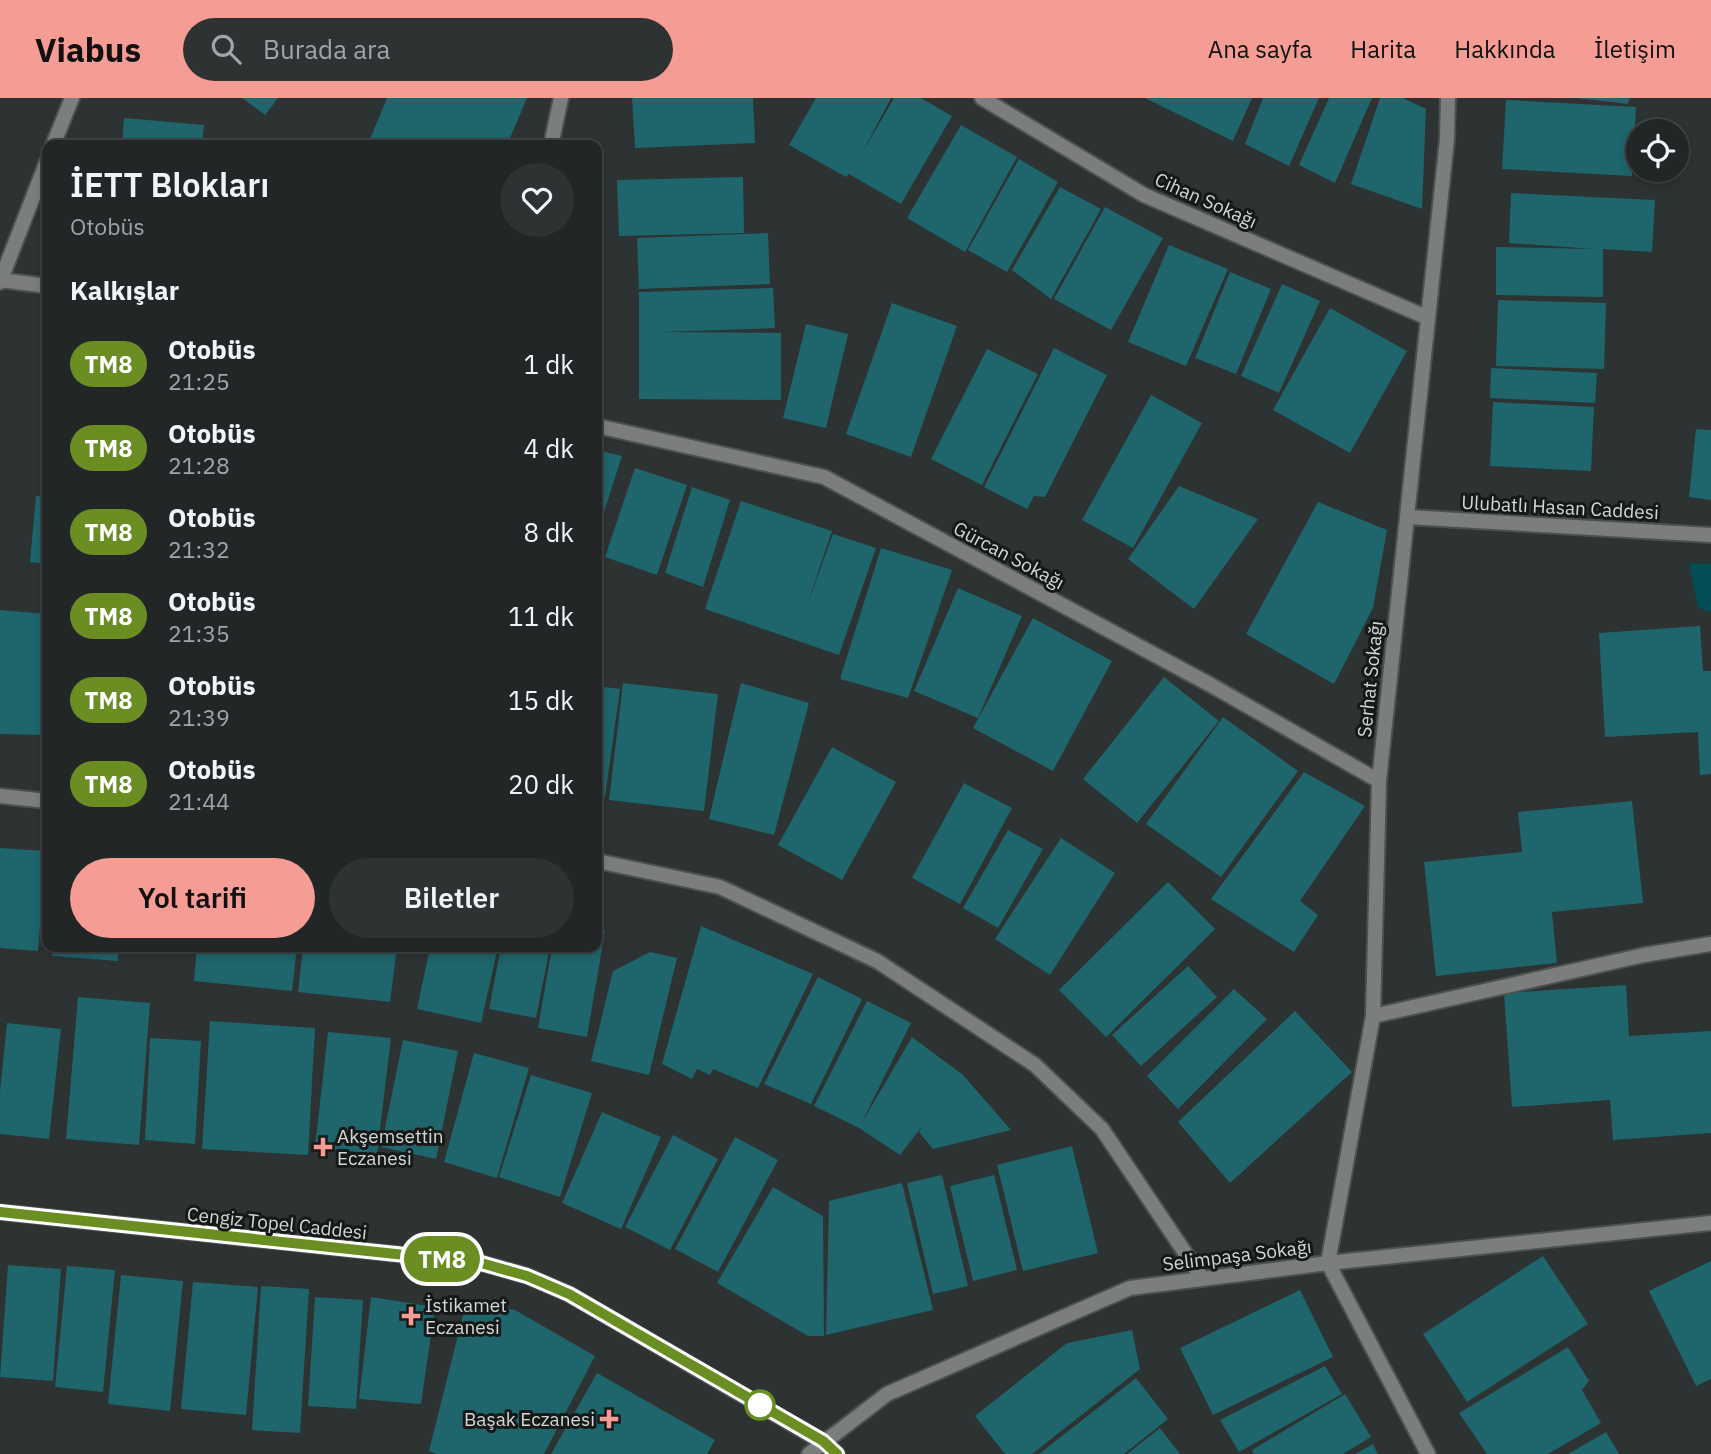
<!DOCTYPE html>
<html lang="tr">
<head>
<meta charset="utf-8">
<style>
	body { margin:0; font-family:"IBM Plex Sans",sans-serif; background:#2e3232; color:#f1f3f6; height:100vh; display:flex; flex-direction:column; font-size:26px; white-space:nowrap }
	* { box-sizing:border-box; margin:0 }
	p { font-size:23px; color:#a2a5a7 }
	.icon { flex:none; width:38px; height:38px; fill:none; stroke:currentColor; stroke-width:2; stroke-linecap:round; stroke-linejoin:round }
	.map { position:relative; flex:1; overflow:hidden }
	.side { position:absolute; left:42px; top:42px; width:560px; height:812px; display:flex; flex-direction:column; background:#222626; border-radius:14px; box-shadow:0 4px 10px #0003,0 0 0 2px #3f4343 }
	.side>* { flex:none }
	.badge { padding:0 14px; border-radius:23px; font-size:24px; line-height:46px }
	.fabs { position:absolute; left:1626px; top:21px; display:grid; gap:14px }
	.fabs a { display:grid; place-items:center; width:63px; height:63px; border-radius:50%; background:#222626; box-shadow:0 4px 10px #0003,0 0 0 2px #3f4343; font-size:35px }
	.map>.badge { position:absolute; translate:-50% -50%; box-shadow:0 0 0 4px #fff }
	h2 { padding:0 28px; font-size:26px; line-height:63px }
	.round { display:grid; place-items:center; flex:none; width:74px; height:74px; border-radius:37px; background:#2e3232 }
	.head { display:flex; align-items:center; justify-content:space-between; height:119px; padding:0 28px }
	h1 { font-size:33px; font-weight:600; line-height:52px }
	.action { display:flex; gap:14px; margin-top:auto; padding:14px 28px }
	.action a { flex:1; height:80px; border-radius:42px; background:#f59c94; color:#111; font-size:28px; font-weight:600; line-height:80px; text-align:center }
	.action a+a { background:#2e3232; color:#f1f3f6 }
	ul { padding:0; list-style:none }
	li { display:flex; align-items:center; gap:21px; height:84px; padding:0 28px }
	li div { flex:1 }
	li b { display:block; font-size:26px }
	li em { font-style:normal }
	li .badge { min-width:77px; font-weight:700; text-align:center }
	header { display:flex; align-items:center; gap:42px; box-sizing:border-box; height:98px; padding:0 35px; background:#f59c94; color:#111 }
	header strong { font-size:33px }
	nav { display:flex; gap:38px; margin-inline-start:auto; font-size:24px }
	.search { width:490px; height:63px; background:#2e3232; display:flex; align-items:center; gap:18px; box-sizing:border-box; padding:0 24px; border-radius:38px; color:#a2a5a7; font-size:26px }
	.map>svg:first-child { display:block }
	.green { fill:#024e55 }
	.building { fill:#1f656c }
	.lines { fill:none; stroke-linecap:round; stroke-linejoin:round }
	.street-casing { stroke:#4b5050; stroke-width:18 }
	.secondary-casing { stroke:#4b5050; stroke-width:18 }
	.street { stroke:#7b7d7e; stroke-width:14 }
	.secondary { stroke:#a5a9a9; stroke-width:14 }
	.line-casing { stroke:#fff; stroke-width:16 }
	.line { stroke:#6b8e23; stroke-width:10 }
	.poi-dot { fill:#f59c94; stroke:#171919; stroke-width:2.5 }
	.stop-dot { fill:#fff; stroke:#6b8e23; stroke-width:3.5 }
	.labels { text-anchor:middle; stroke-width:6; stroke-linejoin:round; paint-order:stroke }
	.street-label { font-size:19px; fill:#d4d7d7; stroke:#171919 }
	.poi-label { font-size:19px; fill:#d4d7d7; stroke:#171919; text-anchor:start }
</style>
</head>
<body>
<header>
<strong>Viabus</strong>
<div class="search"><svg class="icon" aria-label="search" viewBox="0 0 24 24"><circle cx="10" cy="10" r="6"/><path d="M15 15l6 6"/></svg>Burada ara</div>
<nav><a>Ana sayfa</a><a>Harita</a><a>Hakkında</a><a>İletişim</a></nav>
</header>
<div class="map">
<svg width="1711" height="1356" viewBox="0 0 1711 1356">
	<rect width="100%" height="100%" fill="#2d3232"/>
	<!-- green -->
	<path class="green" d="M1689,465l22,1v48l-13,-4z"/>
	<!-- building -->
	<path class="building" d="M242,0h36l-13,17z
		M387,0h140l-20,47h-123l-14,-6z
		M632,0h121l2,45 -120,5z
		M816,0h75l-30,57 33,-57h27l31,18 -51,88 -52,-30 -3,3 -57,-32z
		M1145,0h107l-19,43z
		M1263,0h56l-30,68 -44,-22z
		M1329,0h43l-37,85 -36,-18z
		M1380,0h23l23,11 -4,100 -71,-25z
		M1576,0h53l-1,6z
		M1506,2l130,7 -4,69 -130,-7z
		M124,20l80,7 -2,20h-80z
		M961,27l56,32 -52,95 -58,-34z
		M1019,61l39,23 -51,90 -39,-22z
		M743,79l1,56 -125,3 -2,-56z
		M1060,89l41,22 -50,90 -39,-29z
		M1511,95l144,7 -3,52 -49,-3v48l-107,-2v-48l98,2 -85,-6z
		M1105,109l58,31 -52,92 -57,-31z
		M768,135l2,51 -131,5 -2,-51z
		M1169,147l59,24 -42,97 -58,-24z
		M1230,174l41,17 -35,85 -41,-16z
		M1282,186l38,17 -41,92 -38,-17z
		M773,190l2,40 -114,4 120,1v67l-142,-1v-107z
		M1498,202l108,3 -2,66 -108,-3z
		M892,205l65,23 -46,131 -65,-23z
		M1330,210l77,43 -57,102 -77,-43z
		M806,226l42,10 -22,94 -43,-10z
		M1054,250l53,27 -62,122 -11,-1 -7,13 -43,-22z
		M987,251l51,25 -56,111 -51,-26z
		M1491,270l106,5 -2,30 -105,-5z
		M1151,297l51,28 -69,125 -51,-28z
		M1493,304l101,5 -3,64 -101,-5z
		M1696,331l15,1v70l-22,-3z
		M597,352l25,6 -20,62 -5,-1z
		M635,370l52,17 -30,90 -52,-18z
		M1179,388l79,33 -64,90 -66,-50z
		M692,389l38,13 -27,87 -38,-14z
		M36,398l11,1v67l-17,-2z
		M741,403l91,30 -26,77 27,-74 43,14 -37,107 -134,-46z
		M1318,404l69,28 -14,78 -39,76 -88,-50z
		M881,450l71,22 -44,128 -68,-19z
		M958,490l64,28 -44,102 -64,-27z
		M0,512l47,4v61l-6,60 -41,-1z
		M1033,520l79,43 -59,110 -80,-43z
		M1700,528l3,45h8v103l-11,1 -2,-43 -93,5 -6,-104z
		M1164,579l55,44 -82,102 -54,-44z
		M623,585l95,11 -14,117 -95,-11z
		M741,585l68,20 -35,132 -65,-16z
		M597,588l23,3 -15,108 -8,-1z
		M1223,619l75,54 -77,106 -75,-53z
		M832,649l64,35 -54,98 -64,-35z
		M1304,674l61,34 -65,95 18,14 -24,37 -83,-53z
		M964,685l48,25 -52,96 -48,-26z
		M1632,703l11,102 -91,9 5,51 -121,13 -12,-114 98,-10 -4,-40z
		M1008,732l35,19 -45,79 -35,-20z
		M1061,740l54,35 -65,102 -55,-36z
		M0,750l46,3 -8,100 -38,-3z
		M1168,784l47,47 -109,108 -47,-47z
		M701,828l112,48 -55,114 -45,-19 -3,6 -13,-6 -5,10 -30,-15z
		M597,831l8,2 -18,106 -49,-9 14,-81h45z
		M53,849h66l-1,14 -66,-5z
		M197,849h100l-5,44 -98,-10z
		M303,849h94l-7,55 -92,-10z
		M441,849h57l-17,76 -64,-14 12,-57 10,2z
		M501,849h49l-14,71 -47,-9z
		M650,854l27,6 -28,117 -58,-14 22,-90z
		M1188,868l29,31 -76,69 -29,-31z
		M818,879l44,22 -51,105 -47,-20z
		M1626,887l3,51 82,-5v102l-98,7 -3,-40 -98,7 -8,-114z
		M1234,891l33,30 -89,90 -31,-33z
		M78,899l72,6 -11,142 -73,-6z
		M867,903l44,22 -50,101 51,-87 51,38 48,55 -78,19 -14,-17 4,-7 -23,30 -41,-27 -45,-22z
		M1295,913l57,61 -122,111 -52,-61z
		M210,923l105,7 -7,127 -106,-6z
		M7,925l54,6 -12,110 -49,-5v-42z
		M328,934l63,6 -14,116 -62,-7z
		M150,940l51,3 -6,103 -50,-4z
		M403,942l55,11 -22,108 -55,-12z
		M474,955l55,15 -32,110 -53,-16z
		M531,977l61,18 -32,104 -61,-20z
		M602,1014l59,25 -40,92 -59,-26z
		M673,1037l45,24 -48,91 -45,-23z
		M735,1039l43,23 -60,112 -43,-23z
		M1072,1048l26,107 -75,18 -26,-106z
		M942,1077l26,111 -35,8 -26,-111z
		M994,1077l23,95 -44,11 -23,-95z
		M902,1085l31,127 -107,25 3,-134z
		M773,1089l50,29 1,120h-16l-91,-53z
		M1543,1158l45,68 -121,78 -44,-68z
		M1711,1163v118l-15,7 -47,-95z
		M8,1167l53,4 -8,112 -53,-4z
		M67,1168l48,4 -12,122 -48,-5z
		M121,1177l62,6 -13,130 -62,-7z
		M193,1184l65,5 -12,128 -65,-6z
		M261,1188l48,3 -9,144 -48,-3z
		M1300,1192l33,67 -120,58 -33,-67z
		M315,1199l48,3 -7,109 -48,-3z
		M371,1199l64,10 -14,97 -62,-5z
		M466,1205l49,7 80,46 -51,98h-108l-7,-3z
		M1132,1232l8,39 -108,85h-27l-30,-38 92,-73z
		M1568,1249l21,34 -7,9 19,33 -53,31h-61l-28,-41z
		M1325,1268l17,28 -103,58 -19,-32z
		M597,1275l118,67 -8,14h-156z
		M1136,1280l32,41 -44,35h-85z
		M1345,1296l26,43 -28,17h-89l-2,-4z
		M1160,1330l20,26h-53z
		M1606,1334l13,22h-51z
		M1373,1346l5,10h-23z"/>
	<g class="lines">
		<defs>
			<path id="street" d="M982,0l162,97 282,122
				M53,47l19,-47
				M551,47l10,-47
				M1,182l46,6
				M0,184l47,-121
				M597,328l227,51 385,207 170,97
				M1407,419l304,18
				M0,698l47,5
				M597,763l123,26 157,74 158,104 67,64 100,149
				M1373,918l271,-61 67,-11
				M809,1356l78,-60 243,-106 198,-25 383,-40
				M1428,1356l-100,-191 45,-247 6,-235 68,-642 1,-41"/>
			<path id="secondary" d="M0,1114l481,51 46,13 42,18 254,148 14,12"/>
		</defs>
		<!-- street casing -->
		<use href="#street" class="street-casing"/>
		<!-- secondary casing -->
		<use href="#secondary" class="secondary-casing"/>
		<!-- street -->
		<use href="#street" class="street"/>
		<!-- secondary -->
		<use href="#secondary" class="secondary"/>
	</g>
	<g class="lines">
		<defs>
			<path id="line" d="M0,1114l481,51 46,13 42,18 254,147 14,13"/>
		</defs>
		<!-- line casing -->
		<use href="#line" class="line-casing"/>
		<!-- line -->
		<use href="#line" class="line"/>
	</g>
	<!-- markers -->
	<g class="poi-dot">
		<path d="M319.5 1038.5h7v7h7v7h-7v7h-7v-7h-7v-7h7z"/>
		<path d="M407.5 1207.5h7v7h7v7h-7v7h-7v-7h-7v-7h7z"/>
		<path d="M605.5 1310.5h7v7h7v7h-7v7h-7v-7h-7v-7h7z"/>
	</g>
	<circle class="stop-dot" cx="760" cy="1307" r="14"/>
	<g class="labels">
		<!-- street labels -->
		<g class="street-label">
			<text transform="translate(1206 102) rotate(24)" y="7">Cihan Sokağı</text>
			<text transform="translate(1560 409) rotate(3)" y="7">Ulubatlı Hasan Caddesi</text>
			<text transform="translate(1009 457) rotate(28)" y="7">Gürcan Sokağı</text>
			<text transform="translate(1370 581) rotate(-84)" y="7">Serhat Sokağı</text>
			<text transform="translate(277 1125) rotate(6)" y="7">Cengiz Topel Caddesi</text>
			<text transform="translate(1237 1157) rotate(-7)" y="7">Selimpaşa Sokağı</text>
		</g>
		<!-- poi labels -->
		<g class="poi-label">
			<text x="337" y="1045">Akşemsettin<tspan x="337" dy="22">Eczanesi</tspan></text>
			<text x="425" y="1214">İstikamet<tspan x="425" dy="22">Eczanesi</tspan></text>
			<text x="595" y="1328" text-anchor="end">Başak Eczanesi</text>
		</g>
	</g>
</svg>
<div class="fabs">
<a><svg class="icon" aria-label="locate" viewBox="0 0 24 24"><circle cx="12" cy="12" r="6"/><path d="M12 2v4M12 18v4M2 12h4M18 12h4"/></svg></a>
</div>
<b class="badge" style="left:442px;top:1161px;background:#6b8e23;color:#fff">TM8</b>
<section class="side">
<div class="head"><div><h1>İETT Blokları</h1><p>Otobüs</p></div><a class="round"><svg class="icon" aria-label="heart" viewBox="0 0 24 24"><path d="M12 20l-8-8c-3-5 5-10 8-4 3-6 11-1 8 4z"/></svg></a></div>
<h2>Kalkışlar</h2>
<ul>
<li><span class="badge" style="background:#6b8e23;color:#fff">TM8</span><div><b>Otobüs</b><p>21:25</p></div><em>1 dk</em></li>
<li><span class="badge" style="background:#6b8e23;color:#fff">TM8</span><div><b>Otobüs</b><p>21:28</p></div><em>4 dk</em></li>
<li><span class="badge" style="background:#6b8e23;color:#fff">TM8</span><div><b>Otobüs</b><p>21:32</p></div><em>8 dk</em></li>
<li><span class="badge" style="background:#6b8e23;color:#fff">TM8</span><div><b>Otobüs</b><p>21:35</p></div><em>11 dk</em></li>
<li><span class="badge" style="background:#6b8e23;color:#fff">TM8</span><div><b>Otobüs</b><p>21:39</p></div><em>15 dk</em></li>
<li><span class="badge" style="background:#6b8e23;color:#fff">TM8</span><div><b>Otobüs</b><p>21:44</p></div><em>20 dk</em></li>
</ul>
<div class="action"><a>Yol tarifi</a><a>Biletler</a></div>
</section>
</div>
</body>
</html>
